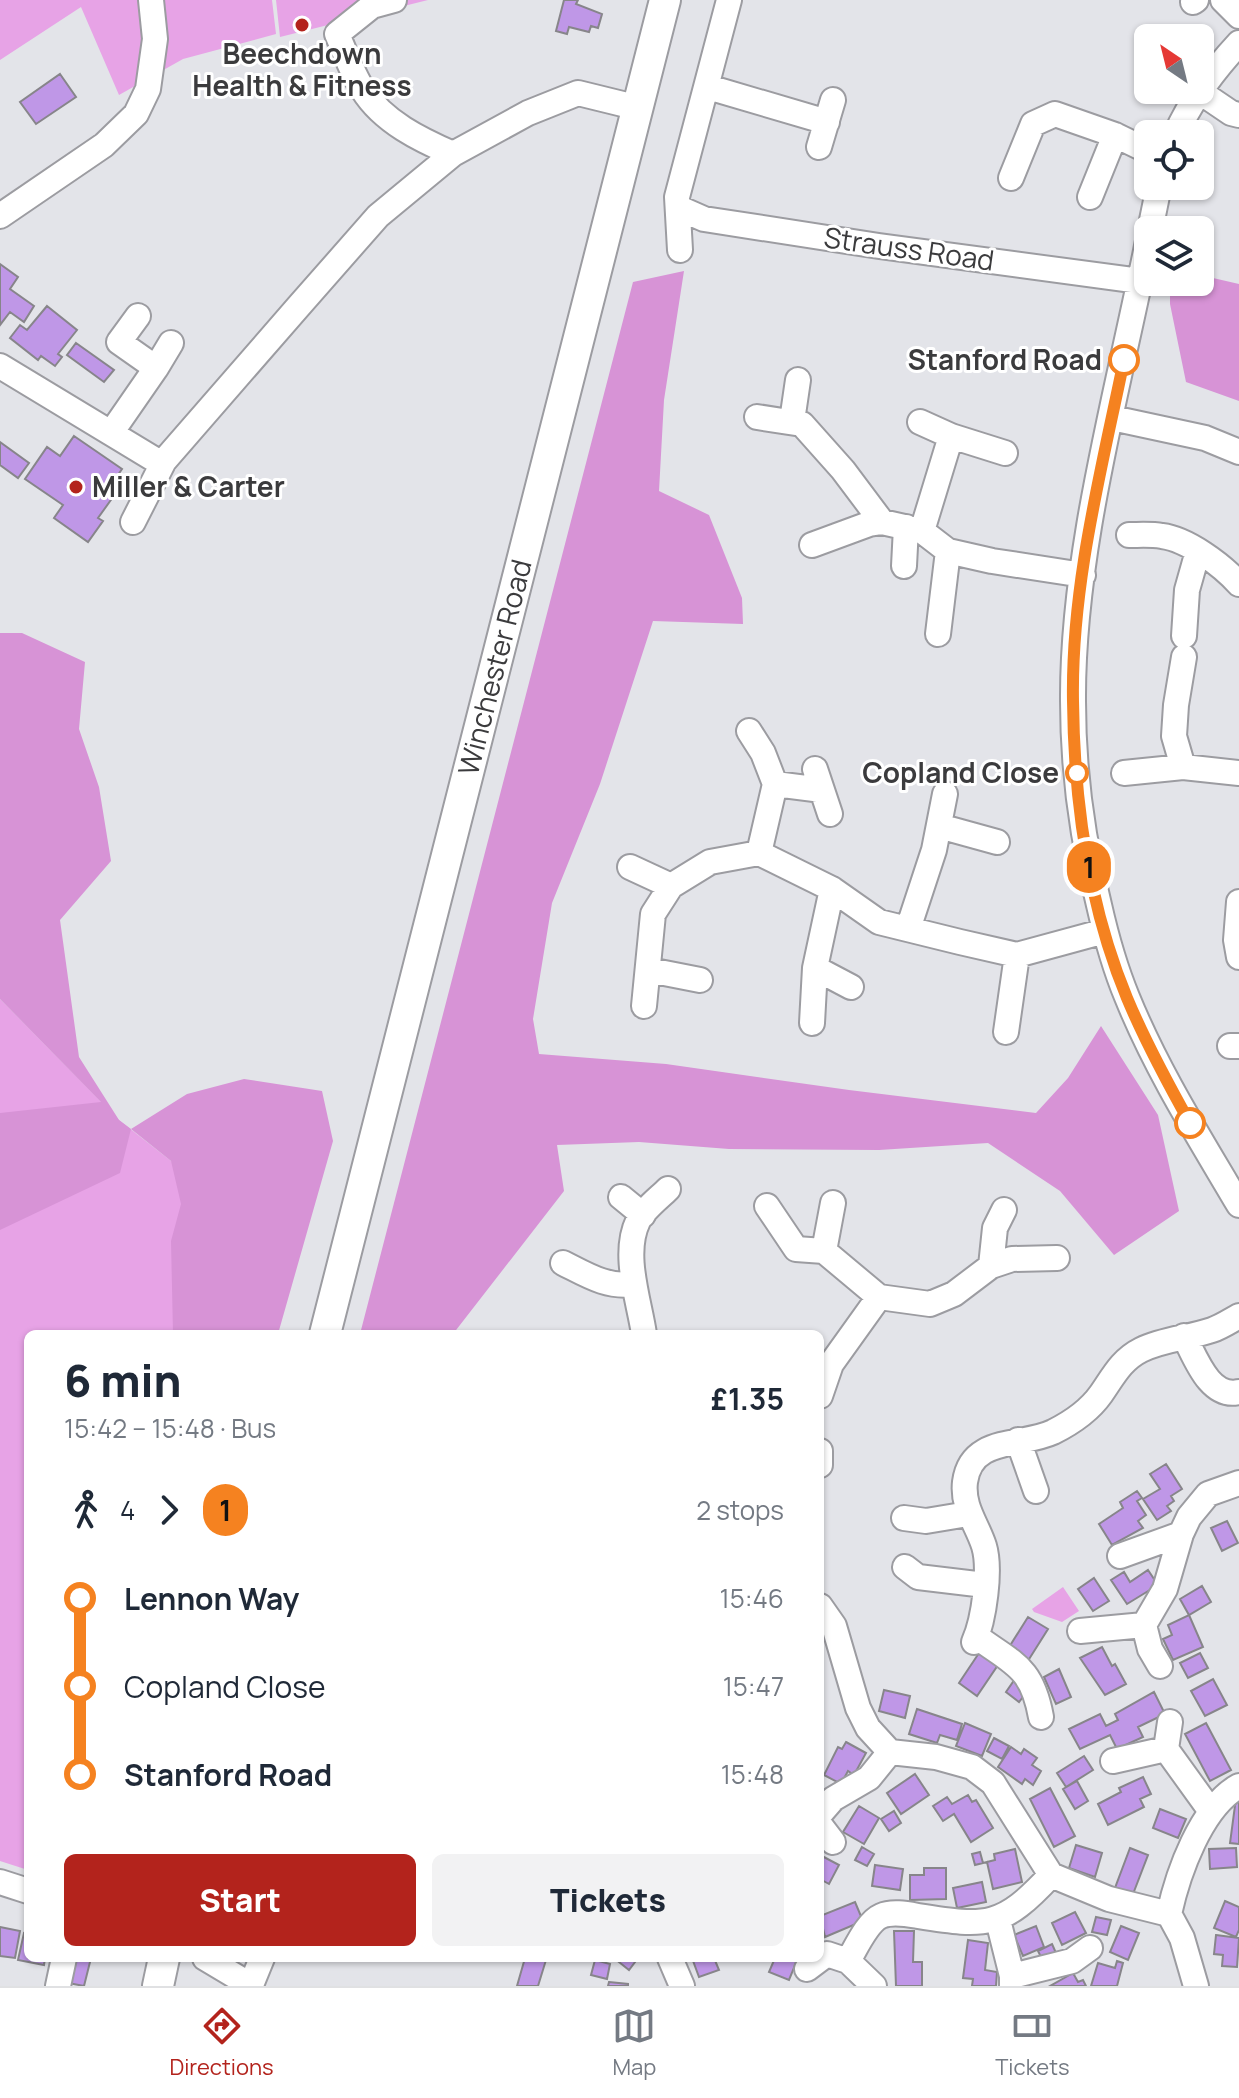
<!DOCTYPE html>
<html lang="en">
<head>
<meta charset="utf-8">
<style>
	body { margin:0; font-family:Manrope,sans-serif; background:#f2f2f3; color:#1f2937; height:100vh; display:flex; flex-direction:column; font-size:30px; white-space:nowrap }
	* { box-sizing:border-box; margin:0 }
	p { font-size:26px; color:#747a83 }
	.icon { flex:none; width:44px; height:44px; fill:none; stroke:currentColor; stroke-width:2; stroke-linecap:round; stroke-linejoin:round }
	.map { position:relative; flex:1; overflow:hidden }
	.panel { position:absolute; left:24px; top:1330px; width:800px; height:632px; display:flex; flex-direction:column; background:#fff; border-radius:12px; box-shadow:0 2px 6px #0004 }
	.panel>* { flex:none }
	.badge { padding:0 16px; border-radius:26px; font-size:28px; line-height:52px }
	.needle { width:52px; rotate:325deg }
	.controls { position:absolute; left:1134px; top:24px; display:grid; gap:16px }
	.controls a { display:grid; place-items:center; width:80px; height:80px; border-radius:12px; background:#fff; box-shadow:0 2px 6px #0004; font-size:40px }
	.map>.badge { position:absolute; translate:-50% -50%; box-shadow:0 0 0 4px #fff }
	.legs { display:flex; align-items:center; gap:12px; height:88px; padding:0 40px; font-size:26px }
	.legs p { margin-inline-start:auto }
	.headline { display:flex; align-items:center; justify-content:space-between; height:136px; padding:0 40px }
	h1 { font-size:44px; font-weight:800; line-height:60px }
	.primary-button { display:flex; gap:16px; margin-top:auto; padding:16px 40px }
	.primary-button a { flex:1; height:92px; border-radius:12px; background:#b3231c; color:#fff; font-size:32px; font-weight:800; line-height:92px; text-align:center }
	.primary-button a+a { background:#f2f2f3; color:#1f2937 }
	ul { padding:0 40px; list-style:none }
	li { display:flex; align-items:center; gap:28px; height:88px; font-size:30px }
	li i { display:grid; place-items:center; width:12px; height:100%; margin:0 10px; background:currentColor }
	li i::after { content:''; width:20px; height:20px; margin:-10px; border:6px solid; border-radius:50%; background:#fff }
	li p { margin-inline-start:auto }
	li:first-child i { background:linear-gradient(#0000 50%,currentColor 0) }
	li:last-child i { background:linear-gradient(currentColor 50%,#0000 0) }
	.menu { display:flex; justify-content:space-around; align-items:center; height:112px; border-top:2px solid #e0e1e3; background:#fff; font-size:22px; color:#747a83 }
	.menu a { display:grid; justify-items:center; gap:4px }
	.menu .selected { color:#b3231c }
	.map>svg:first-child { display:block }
	.green { fill:#e7a3e6 }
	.forest { fill:#d793d6 }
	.building { fill:#bf97e7; stroke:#87858a; stroke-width:2 }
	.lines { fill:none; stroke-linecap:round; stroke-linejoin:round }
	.minor-casing { stroke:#9c9ca1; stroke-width:28 }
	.major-casing { stroke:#9c9ca1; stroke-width:34 }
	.minor { stroke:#fff; stroke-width:24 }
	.major { stroke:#fff; stroke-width:30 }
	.line-1-casing { stroke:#fff; stroke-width:18 }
	.line-1 { stroke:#f58220; stroke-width:12 }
	.poi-dot { fill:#b3231c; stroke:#fff; stroke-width:3 }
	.stop-1-dot { fill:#fff; stroke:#f58220; stroke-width:4 }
	.labels { text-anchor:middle; stroke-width:6; stroke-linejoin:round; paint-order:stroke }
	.poi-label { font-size:28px; font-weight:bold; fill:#3b3b3d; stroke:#fff }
	.street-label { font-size:28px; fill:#3b3b3d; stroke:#fff }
	.stop-label { font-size:28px; font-weight:bold; fill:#3b3b3d; stroke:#fff; text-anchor:end }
</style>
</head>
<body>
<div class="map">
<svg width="1239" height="1986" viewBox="0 0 1239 1986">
	<rect width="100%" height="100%" fill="#e3e4e9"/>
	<!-- green -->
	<path class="green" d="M0,0h272l4,34 -93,25 -64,36 -38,-88 -81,53z
		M276,0h152l-148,37z
		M0,999l119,121 52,41 107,173h-250v536l-28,-9z
		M1063,1587l16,24 -17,11 -28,-10 -2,-3z"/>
	<!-- forest -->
	<path class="forest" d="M684,271l-20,129 -5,91 50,24 33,83 1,26 -90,-3 -53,163 -48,119 -19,116 6,35 127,10 183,26 187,23 32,-35 33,-52 57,89 21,96 -65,44 -54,-64 -72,-48 -109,7 -150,-1 -90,-7 -82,3 7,46 -111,143h-93l273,-1052z
		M1200,275l39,9v117l-53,-19 -16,-78v-22h30z
		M0,633h22l63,29 -6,67 20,58 12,74 -51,59 19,137 40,63 12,9 56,-35 57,-15 78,12 11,50 -55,193h-105l-2,-93 10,-37 -10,-43 -40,-32 -11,44 -120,57v-117l101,-11 -101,-103z"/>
	<!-- building -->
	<path class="building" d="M564,0h14l-2,4 26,10 -4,14 -7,-2 -2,6 -20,-5 -2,7 -11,-3z
		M60,74l16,23 -40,27 -16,-22z
		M0,264l18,13 -8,12 24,17 -10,16 -14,-10 -10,13z
		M47,306l30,24 -19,24 4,3 -7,9 -14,-10 -3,4 -28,-22 10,-13 7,5z
		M76,343l38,27 -10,12 -37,-27z
		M74,436l48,33 -11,16 7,5 -20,28 5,3 -15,21 -34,-24 9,-13 -38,-26 22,-32 13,9z
		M0,442l29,21 -11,15 -18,-13z
		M1166,1464l16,25 -11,7 3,5 -7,5 4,5 -14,9 -14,-21 17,-10 -10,-15z
		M1137,1491l5,7 -5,3 9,14 -8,6 5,7 -31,17 -13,-21 24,-16 -3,-6z
		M1227,1521l11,22 -16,8 -11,-23z
		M1148,1570l10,15 -31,19 -16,-24 13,-8 6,10z
		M1094,1578l15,23 -16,10 -15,-22z
		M1202,1586l9,16 -22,13 -9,-16z
		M1189,1615l14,32 -30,13 -10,-21 9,-4 -4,-10z
		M1028,1617l20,12 -22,35 -20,-12z
		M1102,1647l10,19 3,-2 11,20 -21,11 -25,-37z
		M981,1650l19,12 -23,34 -18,-13z
		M1200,1653l8,15 -20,10 -8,-15z
		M1059,1669l12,28 -15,7 -12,-27z
		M1015,1679l14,10 -10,13 -13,-10z
		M1213,1679l14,26 -22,11 -14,-25z
		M884,1690l26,6 -5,22 -26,-7z
		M1154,1692l11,22 -27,13 5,10 -26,12 -7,-14 -30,14 -11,-20 31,-15 6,12 12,-6 -3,-6z
		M917,1709l45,15 -5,16 -17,-5 -3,8 -28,-9z
		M965,1723l26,11 -9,22 -26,-10z
		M1206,1723l25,47 -21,11 -25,-47z
		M994,1738l15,8 -7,13 -15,-8z
		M846,1742l20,11 -12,22 -6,-4 -7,13 -17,-9 14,-28 4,2z
		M1011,1747l10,7 3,-5 13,9 -5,7 9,6 -8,14 -8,-6 -3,5 -24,-17z
		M1084,1756l9,14 -27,17 -9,-14z
		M915,1774l14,21 -28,19 -14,-21z
		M1143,1777l8,17 -11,5 4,8 -36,18 -10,-21 23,-12 -2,-4z
		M1077,1781l11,20 -13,8 -12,-20z
		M1050,1788l25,48 -21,11 -24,-48z
		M968,1795l4,7 4,-2 17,28 -22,14 -17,-28 -11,7 -10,-15 14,-9 5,7z
		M1236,1798l3,1v45l-9,-1z
		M859,1806l20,12 -15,26 -21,-12z
		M1160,1809l26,10 -8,19 -25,-10z
		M894,1811l7,12 -12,8 -8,-12z
		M1076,1845l26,8 -7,24 -26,-9z
		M862,1847l12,7 -7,12 -12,-6z
		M1130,1848l18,7 -15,39 -18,-6z
		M1236,1848l1,19 -27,2 -1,-20z
		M1015,1849l7,33 -29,7 -6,-27 -12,3 -3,-11 8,-2 3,11 12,-3 -1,-6z
		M820,1855l19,10 -10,19 -9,-5z
		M875,1865l28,4 -3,21 -28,-4z
		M924,1868h22v31l-36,1v-25h14z
		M982,1882l4,20 -29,6 -4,-20z
		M1225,1901l14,6v23l-3,7 -22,-9z
		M855,1902l8,19 -38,16 -5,-21z
		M1075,1912l11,21 -24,12 -10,-22z
		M1096,1917l15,3 -4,15 -15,-3z
		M1036,1926l8,21 -21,9 -9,-21z
		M1121,1926l18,7 -11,27 -18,-8z
		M0,1927l20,4 -5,27 -15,-2z
		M894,1931h20l-1,31h9v24h-26z
		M24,1933l4,1v24h17l-1,7 -26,-5z
		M1216,1935l23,3 -2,29 -15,-1 1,-11 -9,-1z
		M968,1940l20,3 -3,27 12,2 -1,14h-24l1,-7 -10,-1z
		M1052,1944l4,9 -14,6 -4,-8z
		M68,1958h23l-7,28 -21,-4z
		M525,1958l21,2 -8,26h-21z
		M614,1958h24l-9,12z
		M692,1958h22l5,12 -20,7z
		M775,1958h23l-9,22 -20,-8z
		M595,1960l15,4 -3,15 -16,-4z
		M1117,1961l6,2 -6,23h-26l7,-23 17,5z
		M1073,1973l5,9 5,-2 3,6h-36z
		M609,1982l19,2v2h-20z"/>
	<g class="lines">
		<defs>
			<path id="minor" d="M394,0l-22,6 -35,28c8,18 15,39 26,56 20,32 58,50 90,64l75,-41 50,-20 61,15
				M1223,0l16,16
				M1193,2l3,-2
				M708,87l119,35
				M1200,92l31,21 8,2
				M1176,134c15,-34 38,-64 63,-91
				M819,147l14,-47
				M1011,178l22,-54 22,-10 60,21 33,16
				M1090,197l25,-62
				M679,208l25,11 175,27 261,35
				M0,216l104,-71 32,-31 12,-25 7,-50 -4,-39
				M1150,230l9,-44
				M1148,241c-29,146 -76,311 -75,460 0,68 9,137 26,204 7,31 16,63 28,92 30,74 72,140 112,208
				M680,250l-3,-53 52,-197
				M0,366l162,98
				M156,368l15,-25
				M757,417l45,7 41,46 39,52
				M1112,418l93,20 34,14
				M792,421l6,-41
				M920,422l31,14 54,17
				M111,433l45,-65 -37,-26 19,-26
				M133,522l31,-61 134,-154 80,-91 75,-62
				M922,531l29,-95
				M1129,535c10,0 22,-1 33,1 25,3 60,29 77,48
				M812,545l57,-21 13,-2 40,9 26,20 44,10 91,14
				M904,566l2,-39
				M938,634l10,-83
				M1184,636l3,-46 11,-39
				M749,731l14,22 12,31 -16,69
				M1183,767l-9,-31 2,-31 8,-48
				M815,769l15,45
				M1124,773l59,-6 56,6
				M775,784l47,6
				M939,826l58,16
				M630,867l41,19
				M1239,902l-3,38 3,17
				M908,929l26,-79 11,-56
				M815,968l36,19
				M649,970l51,10
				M644,1006l9,-92 18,-28 39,-24 49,-9 73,36 47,33 81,20 57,13 88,-24
				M812,1023l3,-55 17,-79
				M1006,1032l11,-77
				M1230,1046h9
				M621,1197l22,18
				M767,1206l29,43 28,2 55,46
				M824,1251l9,-48
				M563,1263c24,12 44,25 71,21
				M991,1266l4,-38 9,-18
				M644,1334c-5,-34 -22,-80 -6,-113 6,-12 21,-23 30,-32
				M1184,1336c11,20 25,63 55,56
				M820,1396l11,-32 48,-67 51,7 24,-10 37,-28 21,-7 45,-1
				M1018,1440l18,51
				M820,1451v14
				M904,1518l22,3 42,-7
				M1120,1556l61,-22
				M905,1567l13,10 67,8
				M820,1606l14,20 24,82 10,20 22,24 46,5 36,10 21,16 58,92 58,24 60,15
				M1080,1631l64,-6
				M977,1637c37,27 55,30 64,80
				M974,1642c10,-22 17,-73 10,-96 -7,-22 -22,-39 -19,-64 6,-46 56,-35 88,-50 18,-9 36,-21 48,-38 12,-17 20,-34 40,-44 22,-11 48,-12 71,-20 9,-3 18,-9 27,-14
				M1160,1666l-10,-17 -6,-24 21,-36 16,-55 8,-17 19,-23 31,-11
				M1170,1722l-4,27 44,61
				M1113,1761l53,-12
				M820,1814l13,-15 36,-21 21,-26
				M820,1825l13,17
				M0,1882l28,9
				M998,1920l14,56v10
				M205,1958l47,28
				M670,1958l12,28
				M848,1961c8,-13 19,-39 33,-45 11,-5 26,-2 37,0 69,11 84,12 133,-41
				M807,1969l20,-15 21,7 26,25
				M1012,1976l60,-15 18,-13
				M251,1985l11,-27
				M58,1986l6,-28
				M1196,1986l-14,-48 -13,-24c9,-41 32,-107 70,-128"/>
			<g id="major">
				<path id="s1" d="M325,1334l340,-1334"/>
				<path d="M158,1986l6,-28"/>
			</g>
		</defs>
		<!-- minor casing -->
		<use href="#minor" class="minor-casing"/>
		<!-- major casing -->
		<use href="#major" class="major-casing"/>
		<!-- minor -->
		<use href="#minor" class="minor"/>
		<!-- major -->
		<use href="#major" class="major"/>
	</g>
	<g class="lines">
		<defs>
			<path id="line-1" d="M1124,360c-23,112 -53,226 -51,341 1,99 16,205 54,297 18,43 40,84 63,125"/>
		</defs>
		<!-- line-1 casing -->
		<use href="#line-1" class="line-1-casing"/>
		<!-- line-1 -->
		<use href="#line-1" class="line-1"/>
	</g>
	<!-- markers -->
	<g class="poi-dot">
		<circle cx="302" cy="25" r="8"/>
		<circle cx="76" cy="487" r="8"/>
	</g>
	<g class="stop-1-dot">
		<circle cx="1124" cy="360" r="14"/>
		<circle cx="1077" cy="773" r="10"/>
		<circle cx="1190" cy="1123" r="14"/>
	</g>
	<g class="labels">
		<!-- poi labels -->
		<g class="poi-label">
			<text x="302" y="64">Beechdown<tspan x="302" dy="32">Health &amp; Fitness</tspan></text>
			<text x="92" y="497" text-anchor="start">Miller &amp; Carter</text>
		</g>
		<!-- street labels -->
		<g class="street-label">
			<text transform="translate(909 249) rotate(8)" y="10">Strauss Road</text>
			<text dy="10" stroke="none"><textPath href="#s1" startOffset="688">Winchester Road</textPath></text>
		</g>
		<!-- stop labels -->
		<g class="stop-label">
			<text x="1102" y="370">Stanford Road</text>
			<text x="1059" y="783">Copland Close</text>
		</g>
	</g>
</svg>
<div class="controls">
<a><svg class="needle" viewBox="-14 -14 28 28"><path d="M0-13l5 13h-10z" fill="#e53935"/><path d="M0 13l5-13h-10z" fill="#747a83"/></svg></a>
<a><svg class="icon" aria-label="locate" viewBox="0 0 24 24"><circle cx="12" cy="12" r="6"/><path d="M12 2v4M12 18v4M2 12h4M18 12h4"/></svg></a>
<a><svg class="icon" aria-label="layers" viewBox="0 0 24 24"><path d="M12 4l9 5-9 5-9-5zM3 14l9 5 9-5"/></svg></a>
</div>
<b class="badge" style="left:1089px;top:867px;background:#f58220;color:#111">1</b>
<section class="panel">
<div class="headline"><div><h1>6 min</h1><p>15:42 – 15:48 · Bus</p></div><b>£1.35</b></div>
<div class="legs"><svg class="icon" aria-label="walk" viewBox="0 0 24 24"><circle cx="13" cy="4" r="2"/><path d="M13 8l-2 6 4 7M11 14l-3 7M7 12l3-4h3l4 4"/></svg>4<svg class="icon" aria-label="forward" viewBox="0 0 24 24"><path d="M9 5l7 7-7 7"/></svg><b class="badge" style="background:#f58220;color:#111">1</b><p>2 stops</p></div>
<ul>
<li><i style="color:#f58220"></i><b>Lennon Way</b><p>15:46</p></li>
<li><i style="color:#f58220"></i><span>Copland Close</span><p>15:47</p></li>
<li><i style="color:#f58220"></i><b>Stanford Road</b><p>15:48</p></li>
</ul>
<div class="primary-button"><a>Start</a><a>Tickets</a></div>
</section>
</div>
<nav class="menu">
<a class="selected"><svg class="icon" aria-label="directions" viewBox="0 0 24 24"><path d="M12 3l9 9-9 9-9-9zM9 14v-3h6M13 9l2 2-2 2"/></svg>Directions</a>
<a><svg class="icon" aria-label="map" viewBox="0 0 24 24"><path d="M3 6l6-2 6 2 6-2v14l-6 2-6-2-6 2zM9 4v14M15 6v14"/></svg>Map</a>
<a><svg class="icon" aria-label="tickets" viewBox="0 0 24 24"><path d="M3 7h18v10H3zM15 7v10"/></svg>Tickets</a>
</nav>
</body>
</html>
